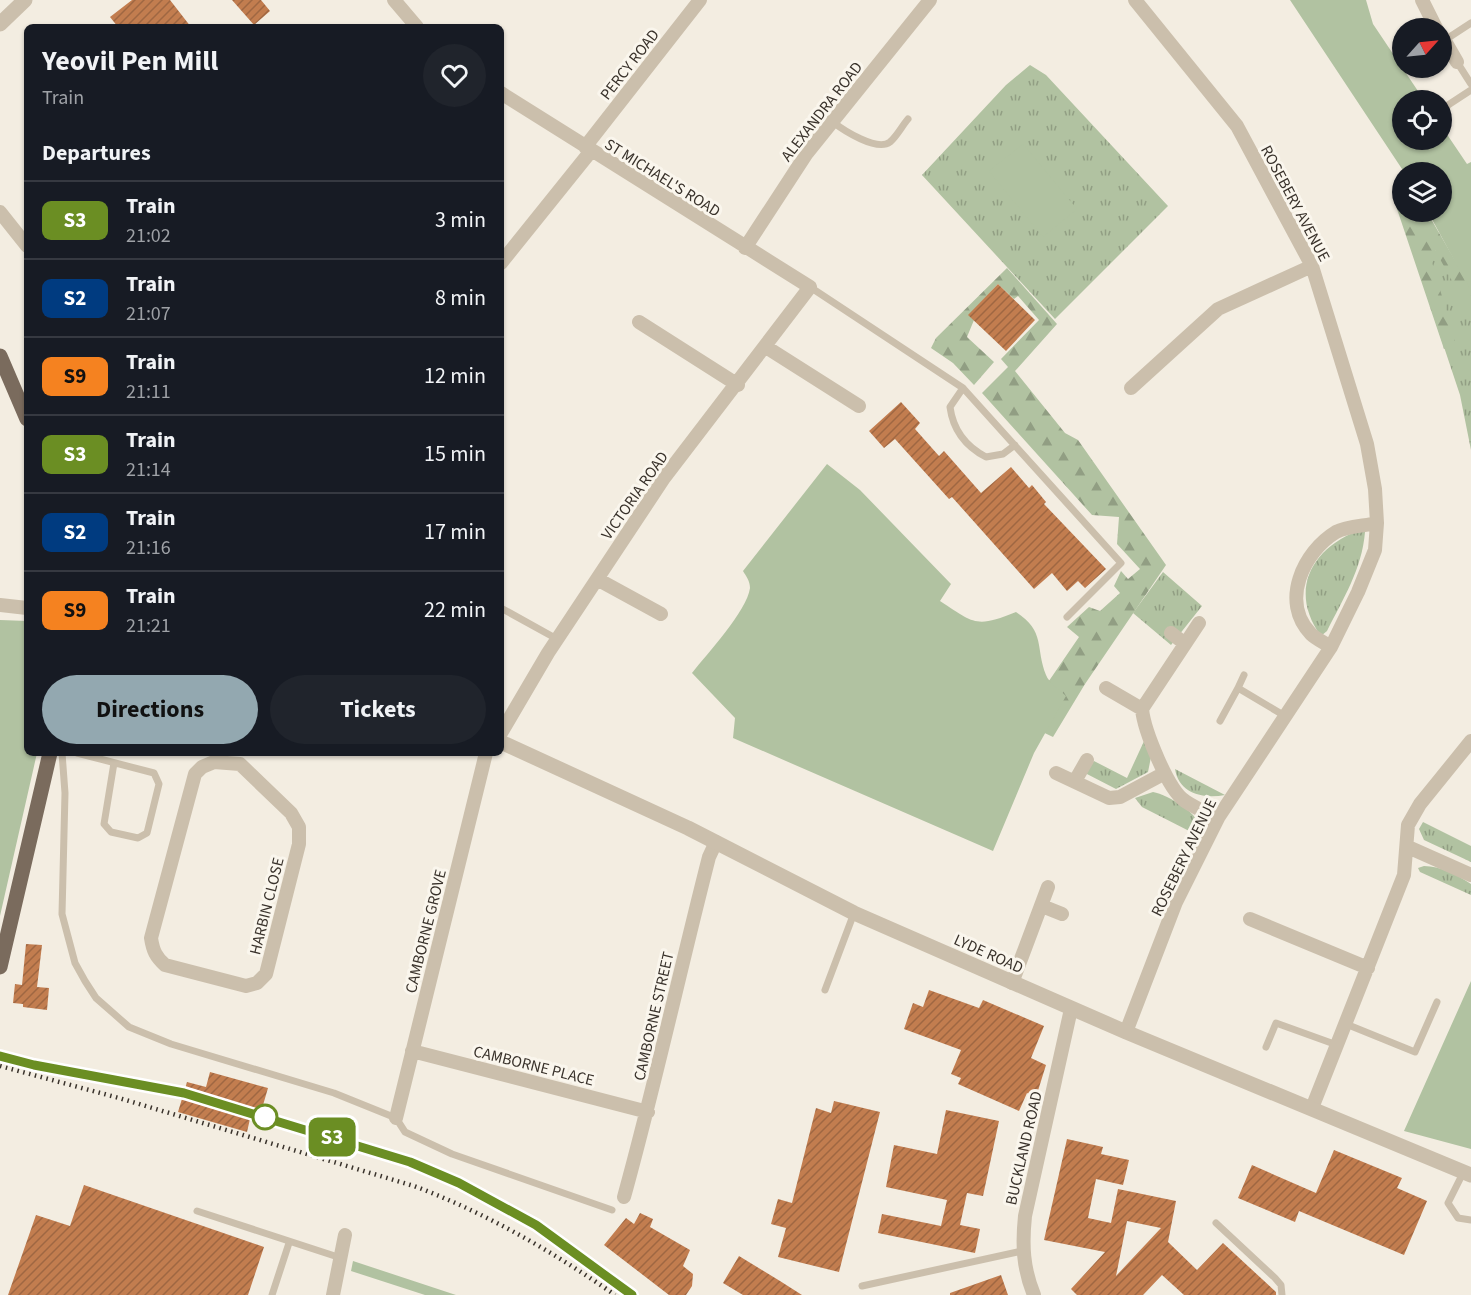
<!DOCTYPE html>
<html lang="en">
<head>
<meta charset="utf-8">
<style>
	body { margin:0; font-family:"Source Sans 3",sans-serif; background:#20242c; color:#f1f3f6; height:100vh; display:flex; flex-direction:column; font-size:22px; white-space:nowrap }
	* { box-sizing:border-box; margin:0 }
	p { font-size:20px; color:#9ea1a6 }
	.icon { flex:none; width:33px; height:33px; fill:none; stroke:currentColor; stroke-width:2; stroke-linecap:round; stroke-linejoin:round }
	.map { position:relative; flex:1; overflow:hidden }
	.sheet { position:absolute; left:24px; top:24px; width:480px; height:732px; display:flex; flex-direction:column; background:#171b24; border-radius:9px; box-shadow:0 2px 4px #0004 }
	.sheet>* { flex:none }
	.badge { padding:0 12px; border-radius:9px; font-size:21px; line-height:39px }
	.needle { width:39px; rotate:63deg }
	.buttons { position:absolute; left:1392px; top:18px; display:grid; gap:12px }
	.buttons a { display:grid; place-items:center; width:60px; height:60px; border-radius:50%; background:#171b24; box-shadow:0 2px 4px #0004; font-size:30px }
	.map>.badge { position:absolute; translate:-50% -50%; box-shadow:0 0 0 3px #fff }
	h2 { padding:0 18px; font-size:22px; line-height:54px }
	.round { display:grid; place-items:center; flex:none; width:63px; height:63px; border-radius:32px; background:#20242c }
	.overview { display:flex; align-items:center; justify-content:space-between; height:102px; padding:0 18px }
	h1 { font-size:28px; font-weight:700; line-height:45px }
	.primary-button { display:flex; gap:12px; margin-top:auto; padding:12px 18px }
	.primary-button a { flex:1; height:69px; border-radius:36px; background:#93a8b0; color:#111; font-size:24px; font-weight:700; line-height:69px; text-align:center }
	.primary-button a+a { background:#20242c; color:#f1f3f6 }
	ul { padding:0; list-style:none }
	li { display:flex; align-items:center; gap:18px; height:78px; padding:0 18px; border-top:2px solid #363941 }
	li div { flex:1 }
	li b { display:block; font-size:22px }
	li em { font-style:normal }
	li .badge { min-width:66px; font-weight:700; text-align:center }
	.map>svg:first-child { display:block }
	.grass { fill:url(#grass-tufts) }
	.forest { fill:url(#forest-firs) }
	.green { fill:#b1c2a1 }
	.building { fill:url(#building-hatch); fill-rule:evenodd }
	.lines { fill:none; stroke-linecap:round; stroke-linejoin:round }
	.service { stroke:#cbbfac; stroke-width:7 }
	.minor { stroke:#cbbfac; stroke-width:14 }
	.tertiary { stroke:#cbbfac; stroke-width:15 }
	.primary { stroke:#7a6b5d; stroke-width:15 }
	.rail { stroke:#39322b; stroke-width:4.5; stroke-dasharray:1.5 4.5; stroke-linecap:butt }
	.line-casing { stroke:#fff; stroke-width:14 }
	.line { stroke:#6b8e23; stroke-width:9 }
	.stop-dot { fill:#fff; stroke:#6b8e23; stroke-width:3 }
	.labels { text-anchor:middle; stroke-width:6; stroke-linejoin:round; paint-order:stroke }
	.street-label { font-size:16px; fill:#39322b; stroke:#faf6ed }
</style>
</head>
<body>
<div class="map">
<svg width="1471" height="1295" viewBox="0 0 1471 1295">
	<defs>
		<pattern id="grass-tufts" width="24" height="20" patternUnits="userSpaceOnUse" patternTransform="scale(1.5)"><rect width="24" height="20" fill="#b1c2a1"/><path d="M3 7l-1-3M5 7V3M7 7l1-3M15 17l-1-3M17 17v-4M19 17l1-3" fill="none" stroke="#919e83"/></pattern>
		<pattern id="forest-firs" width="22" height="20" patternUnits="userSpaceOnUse" patternTransform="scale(1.5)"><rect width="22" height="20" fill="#b1c2a1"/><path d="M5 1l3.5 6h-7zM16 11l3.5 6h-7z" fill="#919e83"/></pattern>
		<pattern id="building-hatch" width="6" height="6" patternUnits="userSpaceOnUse" patternTransform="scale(1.5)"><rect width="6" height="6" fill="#c27d4f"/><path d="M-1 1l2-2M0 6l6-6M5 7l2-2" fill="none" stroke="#9f6742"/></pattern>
	</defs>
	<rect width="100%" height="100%" fill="#f3ede1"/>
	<!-- grass -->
	<path class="grass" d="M1030,65l16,10 122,131 -113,113 -133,-144 84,-90z
		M1395,200l76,94v156l-11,-55z
		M1357,531l8,1c-3,37 -22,67 -38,99l-6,5c-32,-44 -11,-86 36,-105z
		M1163,572l39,34 -31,39 -38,-32z
		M1145,739l7,13 -4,20 -32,17 -31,-16 9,-12 33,17z
		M1175,769l50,26c-21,4 -46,-1 -50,-26z
		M1153,792c16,3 50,23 48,41l-4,2 -55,-28 -7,-9z
		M1423,822l48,24v16l-47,-22 -5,-11z
		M1424,866c16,0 34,9 47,18v11l-51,-23 -2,-4z"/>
	<!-- forest -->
	<path class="forest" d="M1402,196v16h25l44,76v27l-36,-65 -6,2 27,92 -12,5 -50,-149z
		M1007,268l50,56 -42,47 50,62 13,7 88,125 -81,119 -32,53 -21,-10 -5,-14 52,-76 -12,-10 22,-20 11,4 20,-18 -6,-7 7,-15 7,8 12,-10 -23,-25 2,-27 -27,-2 -110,-122 26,-26 -7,-8 38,-39 -21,-24 -4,3 -16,-15 -29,31 5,5 -7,17 27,25 -20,23 -21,-22 -22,-15 5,-10z"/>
	<!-- green -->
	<path class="green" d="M1290,0h76l7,24 51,76h-22v40h40v-13l25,37 4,-2v129l-43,-79h14v-40h-38z
		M1023,144l54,65 -34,28 -54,-66z
		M827,464l33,26 91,94 -11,17c35,23 36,27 76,11 30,20 19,35 30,63 3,8 14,15 20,21l-32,57 -41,98 -260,-113 2,-20 -43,-45c15,-19 55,-62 58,-85 0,-7 -4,-12 -7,-17z
		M0,620l27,1v132h10l-37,163z
		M1471,981v168l-67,-18z
		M353,1261l103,34h-31l-74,-24z"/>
	<!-- building -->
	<path class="building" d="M132,0h38l21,27h-73l-8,-10z
		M232,0h29l9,11 -16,14z
		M998,284l37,36 -29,31 -38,-36z
		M901,402l19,21 -5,6 24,27 5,-5 37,42 30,-26 18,21 3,-3 14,17 -2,2 62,65 -21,19 -7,-7 -11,10 -15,-18 -18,16 -82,-92 -3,2 -54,-60 -11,9 -15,-17z
		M26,944l16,1 -5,42 12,1 -2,22 -24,-3v-3l-10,-1 2,-19 7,1z
		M929,990l50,18 4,-8 61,26 -13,32 15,7 -10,32 -9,-4 -8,18 -61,-27 3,-6 -10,-4 10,-24 -57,-21 9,-26 10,4z
		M210,1072l58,16 -7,24 -9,-2 -5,22 -69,-20 9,-30 19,5z
		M834,1101l46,11 -41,160 -61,-15 8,-29 -15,-4 7,-25 14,4 24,-95 15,5z
		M946,1110l53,11 -16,75 -16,-3 -7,32 20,4 -5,24 -97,-20 4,-19 59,12 6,-26 -61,-13 8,-42 43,9z
		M1067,1139l36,8 -2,7 28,6 -6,25 -27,-6 -8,39 23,5 7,-34 58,12 -8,41 29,28 26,-27 53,49v3h-92l-22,-20 -19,20h-66l-6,-6 34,-37 -61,-12zM1127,1221l34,7 -45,48z
		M1334,1150l68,28 -5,10 30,13 -23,54 -105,-44 -4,11 -57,-24 14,-33 64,28z
		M84,1185l180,62 -16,48h-240l28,-80 34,11z
		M640,1213l13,6 -3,8 40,23 -7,16 10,8 -1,12 -6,9h-17l-65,-50 22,-27 8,6z
		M739,1256l41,25 22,14h-59l-20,-12z
		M1001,1275l7,20h-58v-2z"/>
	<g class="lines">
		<!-- service -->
		<path class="service" d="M1445,40l26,-17
			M1457,62l14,22
			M1445,107l26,-17
			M833,122c10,8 44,30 57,20 7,-6 12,-16 18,-23
			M810,287l153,101 158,175 -54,54
			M963,388l-13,19c3,23 15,39 36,50l17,-3 12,-9
			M501,608l56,31
			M1238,688l6,-13
			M1220,721l18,-33 47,28
			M62,753l3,40 -3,121 13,49 10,18 11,17 33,29 42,17 163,49 62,25 9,14 47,22 160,56
			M77,753l77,20 5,11 -12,49 -9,5 -27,-6 -7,-8 10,-61
			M825,990l29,-77
			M1346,1024l69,28 22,-50
			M1266,1047l10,-24 61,22
			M1463,1173l-15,30 10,15 13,2
			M197,1211l144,47
			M1216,1223l59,55 6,7 1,10
			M862,1286l160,-35
			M272,1295l17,-52"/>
		<!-- minor -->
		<path class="minor" d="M394,0l23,27
			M1422,0l14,28
			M1442,36l15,26
			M501,93l309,194 -146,191 -116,175 -47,80
			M585,147l115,-147
			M0,212l27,34
			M745,248l62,-95 123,-153
			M501,263l90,-112
			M639,322l99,63
			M766,347l93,59
			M1131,388l87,-79 94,-43
			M597,579l64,35
			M0,605l27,3
			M1199,623l-57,86c2,21 26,81 43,92 10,7 22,12 33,17
			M1171,633l13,10
			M1331,647c-6,-4 -15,-8 -20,-13 -31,-32 -8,-82 25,-102 11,-6 28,-6 41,-9
			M1106,688l36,21
			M214,762l26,2 51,49 8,14v17l-33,130 -9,9 -11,3 -81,-21c-9,-8 -12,-14 -14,-27l44,-164 7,-7z
			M1056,773l53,25 11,-1 43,-23
			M1075,781l12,-21
			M1408,847l63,28
			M1042,906l20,8
			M1250,919l118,49
			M1012,983l36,-96
			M1126,1032l50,-130 42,-84 113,-171 27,-55 17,-42 2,-27 -2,-34 -8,-45 -55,-178 -75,-140 -102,-126
			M412,1051l236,61
			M1312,1108l92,-233 4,-50 12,-21 51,-63
			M396,1118l90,-365
			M624,1197c31,-112 56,-227 85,-340l7,-15
			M333,1295l12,-60
			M1034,1295c-11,-27 -12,-50 -9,-79l46,-207"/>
		<!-- tertiary -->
		<path class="tertiary" d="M0,24l25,-24
			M501,742l187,86 166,85 272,119 345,143"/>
		<!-- primary -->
		<path class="primary" d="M0,356l27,63
			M0,967l50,-214"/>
		<!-- rail -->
		<path class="rail" d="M0,1056l34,9 150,28 226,70 49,20 77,42 96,70
			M0,1066l119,32 295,88c72,27 138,65 201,109"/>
	</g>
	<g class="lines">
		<defs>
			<path id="line" d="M0,1056l34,9 150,28 226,69 49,21 77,42 96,70"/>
		</defs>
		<!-- line casing -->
		<use href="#line" class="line-casing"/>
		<!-- line -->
		<use href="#line" class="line"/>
	</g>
	<!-- markers -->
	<circle class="stop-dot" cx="265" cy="1117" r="12"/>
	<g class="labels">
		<!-- street labels -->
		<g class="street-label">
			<text transform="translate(629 64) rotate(-52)" y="6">PERCY ROAD</text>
			<text transform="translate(821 111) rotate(-52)" y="6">ALEXANDRA ROAD</text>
			<text transform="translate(663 177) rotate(32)" y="6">ST MICHAEL'S ROAD</text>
			<text transform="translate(1296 203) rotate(62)" y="6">ROSEBERY AVENUE</text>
			<text transform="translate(634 495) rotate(-55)" y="6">VICTORIA ROAD</text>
			<text transform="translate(1183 857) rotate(-64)" y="6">ROSEBERY AVENUE</text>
			<text transform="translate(266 906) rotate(-76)" y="6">HARBIN CLOSE</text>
			<text transform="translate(425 931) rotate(-76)" y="6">CAMBORNE GROVE</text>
			<text transform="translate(989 953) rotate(24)" y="6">LYDE ROAD</text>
			<text transform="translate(653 1016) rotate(-77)" y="6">CAMBORNE STREET</text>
			<text transform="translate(534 1065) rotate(14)" y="6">CAMBORNE PLACE</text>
			<text transform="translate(1023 1148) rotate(-77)" y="6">BUCKLAND ROAD</text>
		</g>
	</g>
</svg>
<div class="buttons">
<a><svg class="needle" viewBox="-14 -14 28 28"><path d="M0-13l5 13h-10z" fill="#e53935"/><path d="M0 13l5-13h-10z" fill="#9ea1a6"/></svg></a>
<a><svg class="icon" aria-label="locate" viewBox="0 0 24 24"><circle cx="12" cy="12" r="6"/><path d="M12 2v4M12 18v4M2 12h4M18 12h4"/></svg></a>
<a><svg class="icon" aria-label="layers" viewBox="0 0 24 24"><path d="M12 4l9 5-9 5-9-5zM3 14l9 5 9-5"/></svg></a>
</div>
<b class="badge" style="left:332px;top:1137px;background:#6b8e23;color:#fff">S3</b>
<section class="sheet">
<div class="overview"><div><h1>Yeovil Pen Mill</h1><p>Train</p></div><a class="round"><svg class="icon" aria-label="heart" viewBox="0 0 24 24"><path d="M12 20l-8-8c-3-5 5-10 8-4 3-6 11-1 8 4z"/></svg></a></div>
<h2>Departures</h2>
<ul>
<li><span class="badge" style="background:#6b8e23;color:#fff">S3</span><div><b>Train</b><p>21:02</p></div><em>3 min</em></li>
<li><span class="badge" style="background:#003b80;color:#fff">S2</span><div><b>Train</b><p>21:07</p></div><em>8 min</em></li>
<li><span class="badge" style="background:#f58220;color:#111">S9</span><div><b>Train</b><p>21:11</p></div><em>12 min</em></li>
<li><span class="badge" style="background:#6b8e23;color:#fff">S3</span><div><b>Train</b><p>21:14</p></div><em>15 min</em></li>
<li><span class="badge" style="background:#003b80;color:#fff">S2</span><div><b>Train</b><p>21:16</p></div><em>17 min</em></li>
<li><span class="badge" style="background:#f58220;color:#111">S9</span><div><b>Train</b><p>21:21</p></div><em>22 min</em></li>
</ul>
<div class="primary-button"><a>Directions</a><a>Tickets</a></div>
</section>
</div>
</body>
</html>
